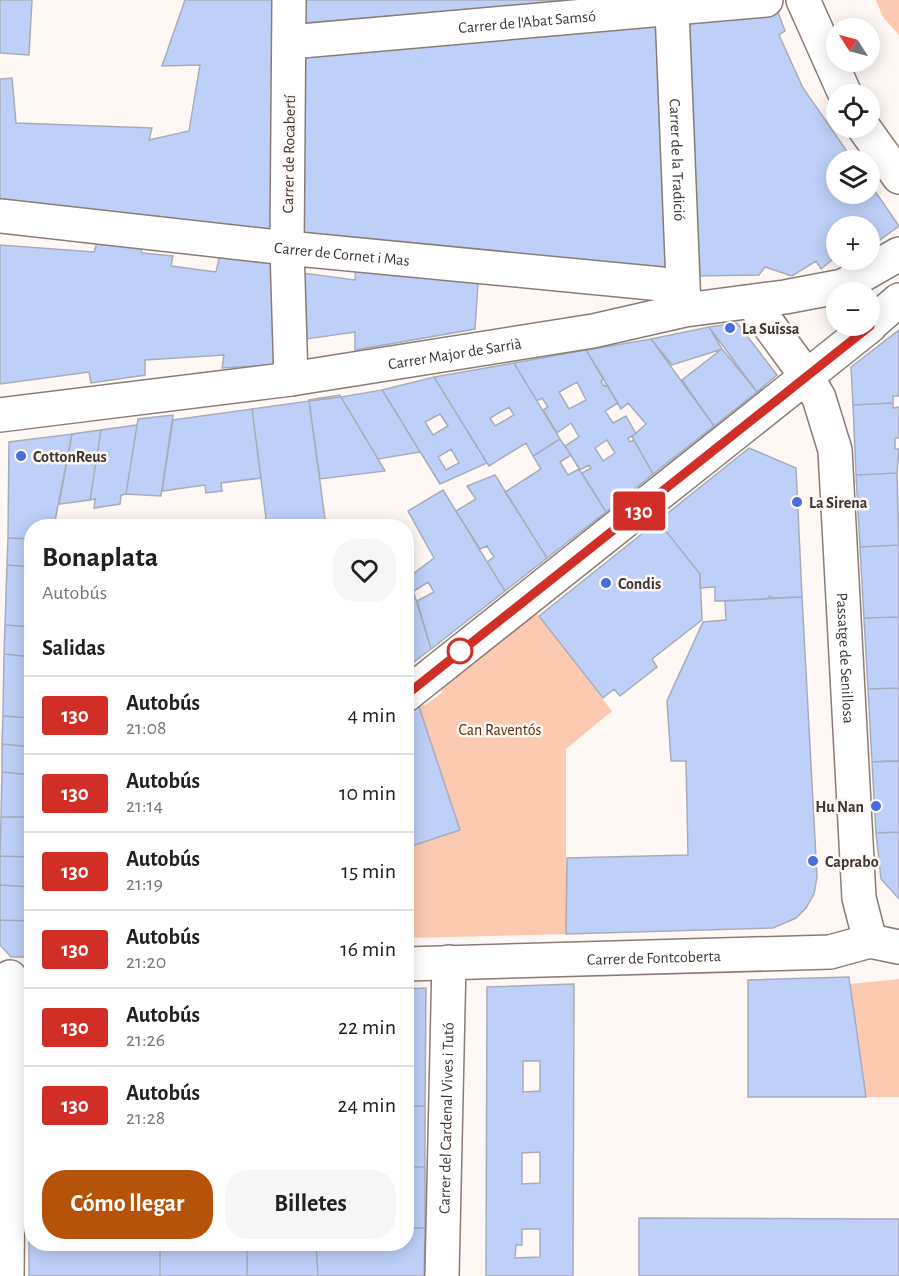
<!DOCTYPE html>
<html lang="es">
<head>
<meta charset="utf-8">
<style>
	body { margin:0; font-family:"Alegreya Sans",sans-serif; background:#f6f6f6; color:#202124; height:100vh; display:flex; flex-direction:column; font-size:22px; white-space:nowrap }
	* { box-sizing:border-box; margin:0 }
	p { font-size:20px; color:#757577 }
	.icon { flex:none; width:33px; height:33px; fill:none; stroke:currentColor; stroke-width:2; stroke-linecap:round; stroke-linejoin:round }
	.map { position:relative; flex:1; overflow:hidden }
	.details { position:absolute; left:24px; top:519px; width:390px; height:732px; display:flex; flex-direction:column; background:#fff; border-radius:24px; box-shadow:0 3px 15px #0003 }
	.details>* { flex:none }
	.badge { padding:0 12px; border-radius:4px; font-size:21px; line-height:39px }
	.needle { width:39px; rotate:306deg }
	.tools { position:absolute; left:826px; top:18px; display:grid; gap:12px }
	.tools a { display:grid; place-items:center; width:54px; height:54px; border-radius:50%; background:#fff; box-shadow:0 3px 15px #0003; font-size:30px }
	.map>.badge { position:absolute; translate:-50% -50%; box-shadow:0 0 0 3px #fff }
	h2 { padding:0 18px; font-size:22px; line-height:54px }
	.round { display:grid; place-items:center; flex:none; width:63px; height:63px; border-radius:24px; background:#f6f6f6 }
	.summary { display:flex; align-items:center; justify-content:space-between; height:102px; padding:0 18px }
	h1 { font-size:28px; font-weight:700; line-height:45px }
	.action { display:flex; gap:12px; margin-top:auto; padding:12px 18px }
	.action a { flex:1; height:69px; border-radius:24px; background:#b45309; color:#fff; font-size:24px; font-weight:700; line-height:69px; text-align:center }
	.action a+a { background:#f6f6f6; color:#202124 }
	ul { padding:0; list-style:none }
	li { display:flex; align-items:center; gap:18px; height:78px; padding:0 18px; border-top:2px solid #e0e0e0 }
	li div { flex:1 }
	li b { display:block; font-size:22px }
	li em { font-style:normal }
	li .badge { min-width:66px; font-weight:700; text-align:center }
	.map>svg:first-child { display:block }
	.green { fill:#fbcab0 }
	.building { fill:#bed0f8; stroke:#a6acba; stroke-width:1.5; fill-rule:evenodd }
	.lines { fill:none; stroke-linecap:round; stroke-linejoin:round }
	.minor-casing { stroke:#8a7c75; stroke-width:36 }
	.minor { stroke:#fff; stroke-width:33 }
	.line-casing { stroke:#fff; stroke-width:14 }
	.line { stroke:#d02e26; stroke-width:9 }
	.poi-dot { fill:#486de0; stroke:#fef7f4; stroke-width:2 }
	.stop-dot { fill:#fff; stroke:#d02e26; stroke-width:3 }
	.labels { text-anchor:middle; stroke-width:5; stroke-linejoin:round; paint-order:stroke }
	.street-label { font-size:16px; fill:#3e3834; stroke:#fef7f4 }
	.poi-label { font-size:16px; font-weight:bold; fill:#3e3834; stroke:#fef7f4; text-anchor:start }
	.park-label { font-size:16px; fill:#5d2c0b; stroke:#fef7f4 }
</style>
</head>
<body>
<div class="map">
<svg width="899" height="1276" viewBox="0 0 899 1276">
	<rect width="100%" height="100%" fill="#fef7f4"/>
	<!-- green -->
	<path class="green" d="M876,0h23v35l-16,-18z
		M534,610l78,101 -46,38v185l-159,4 -1,-90 54,-18 -42,-126 7,1 17,-12 -1,-11z
		M899,979v118h-33l-16,-113z"/>
	<!-- building -->
	<path class="building" d="M0,0h32l-3,55 -29,-2z
		M185,0h90l-2,233 -273,-31v-123l12,-1 4,45 136,5 -3,12 40,-9 11,-66 -38,1z
		M303,0h280l-279,23z
		M776,7l9,24 -6,4 24,53 50,72h-16v34h33v-10l29,42 -29,21v-21h-33v30l-16,13 -5,-8 -24,15 -27,-9 -6,8 -66,1 -9,-260z
		M658,22l11,253 -371,-43 6,-180z
		M99,237l41,10 2,6 31,3 -2,10 45,6 5,-22 52,9 2,106 -53,3 2,-13 -79,5v15l-54,8 -2,-11 -89,12v-139l94,7z
		M356,266l122,17 -3,46 -120,21v-18l-56,8 4,-67 52,7z
		M737,323l40,52 -20,17 -48,-65z
		M709,327l13,22 -50,16 -21,-26z
		M899,330v66h-6v7l-40,2 -2,-38z
		M651,339l63,87 -61,48 -21,-37 14,-13 -18,-21 -7,6 -35,-59z
		M722,349l35,43 -43,34 -32,-46z
		M586,350l18,29 -3,2 3,5 3,-1 11,18 -13,8 8,12 13,-7 10,18 -8,4 2,4 4,-2 19,34 -47,38 -24,-39 9,-5 -2,-3 -9,5 -15,-24 14,-9 -8,-14 -14,10 -14,-23 5,-3 -6,-9 -5,3 -23,-38zM577,382l9,18 -17,9 -10,-17zM607,440l8,13 -12,8 -8,-13z
		M514,363l46,76 -27,17 -7,-13 -37,23 -55,-89zM509,407l5,8 -19,11 -5,-8z
		M434,377l53,86 -47,21 -58,-94zM440,414l8,12 -15,9 -8,-13zM451,449l8,14 -13,7 -8,-13z
		M382,390l9,14 29,48 -42,7 -37,-62z
		M340,395l1,2 -32,4v-1z
		M341,397l37,62 7,12 -65,8 -11,-78z
		M309,401l17,125h-59l-15,-117z
		M893,403v5l6,-1v31h-4v11h4l-2,24 -41,2 -3,-70z
		M252,409l9,69 -40,5 1,8 -16,2 -1,-8 -43,6 11,-71z
		M173,415l-12,81 -35,-2 12,-75z
		M137,425l-11,69 -5,1 -1,9 -26,4 1,-9 -5,1 11,-70z
		M101,430l-11,70 -31,4 13,-70z
		M72,434l-18,92h-22v13l-24,-1 1,-96z
		M560,439l11,16 -11,7 8,13 11,-6 27,43 -59,46 -42,-66 36,-23 -8,-13z
		M749,448l47,20 6,129 -29,1 -4,-2v3l-54,2v-14l-15,1v-14l-42,-53z
		M897,473l2,72 -39,2 -4,-72z
		M495,475l52,83 -42,33 -18,-29 7,-5 -7,-11 -7,3 -24,-38 20,-12 -9,-13z
		M443,490l62,101 -74,58 -14,-48 17,-9 -6,-10 -14,9 -5,-14 25,-19 -26,-47z
		M658,521l42,53 2,46 -50,39 5,8 -37,29 -6,-7 -11,9 -64,-82z
		M8,538l24,1v28l-25,-2z
		M899,545v72l-35,1 -4,-71z
		M7,565l25,2v60l-27,-2z
		M409,577l22,72 -25,19v-90z
		M802,597l15,280 -3,17 -8,14 -10,10 -23,10 -207,6 1,-76 121,-3 -2,-94h-15l-4,-60 36,-79 23,-2 -1,-19z
		M899,617v71l-31,1 -4,-71z
		M5,625l27,2v30l-28,-3z
		M4,654l28,3v61l-29,-2z
		M899,688v73l-27,1 -4,-73z
		M418,704l42,126 -54,18v-134z
		M3,716l29,2v29l-30,-3z
		M2,744l30,3v28l-30,-3z
		M888,761h11v71l-23,1 -4,-71z
		M2,772l30,3v42h-31z
		M1,817h31v40l-32,-1z
		M899,832v67l-18,-20 -5,-46z
		M0,856l32,1v30l-32,-2z
		M0,885l32,2v34l-32,-1z
		M0,920l32,1v36h-21l-11,-12z
		M849,977l17,120h-118v-117z
		M574,984l-1,292h-87l1,-289zM523,1061h17v30l-17,1zM540,1152v31l-18,1v-31zM522,1229h18v28l-25,1 1,-13h6z
		M426,988l-1,118h-19v-117z
		M28,998h4v141h-3z
		M406,1106h19v61h-19z
		M29,1139h3v93h-3z
		M406,1167h19v61h-19z
		M639,1218l260,1v57h-260z
		M406,1228h19l-1,48h-106l-2,-32h90z
		M29,1232h3v12h128v32h-131z
		M160,1244h87v32h-87z
		M247,1244h69l2,32h-71z"/>
	<g class="lines">
		<defs>
			<g id="minor">
				<path d="M289,0l-2,248 4,131"/>
				<path d="M803,0l42,94"/>
				<path id="s1" d="M672,10l12,298"/>
				<path id="s2" d="M290,42l476,-42"/>
				<path d="M864,128l35,49"/>
				<path id="s3" d="M0,216l287,32 395,38"/>
				<path id="s4" d="M752,302l55,75 12,21 16,52 24,448 11,43"/>
				<path d="M870,325l29,-25"/>
				<path id="s5" d="M0,415l291,-36 302,-48 92,-21 100,-13 58,-11 56,-32"/>
				<path d="M406,695l464,-369"/>
				<path id="s6" d="M406,964l424,-12 40,-11 29,6"/>
				<path d="M7,1276l3,-299"/>
				<path id="s7" d="M442,1276l7,-314"/>
			</g>
		</defs>
		<!-- minor casing -->
		<use href="#minor" class="minor-casing"/>
		<!-- minor -->
		<use href="#minor" class="minor"/>
	</g>
	<g class="lines">
		<defs>
			<path id="line" d="M406,695l464,-369"/>
		</defs>
		<!-- line casing -->
		<use href="#line" class="line-casing"/>
		<!-- line -->
		<use href="#line" class="line"/>
	</g>
	<!-- markers -->
	<g class="poi-dot">
		<circle cx="730" cy="328" r="6"/>
		<circle cx="21" cy="456" r="6"/>
		<circle cx="797" cy="502" r="6"/>
		<circle cx="606" cy="583" r="6"/>
		<circle cx="876" cy="806" r="6"/>
		<circle cx="813" cy="861" r="6"/>
	</g>
	<circle class="stop-dot" cx="460" cy="651" r="12"/>
	<g class="labels">
		<!-- street labels -->
		<g class="street-label">
			<text dy="6" stroke="none"><textPath href="#s2" startOffset="238">Carrer de l'Abat Samsó</textPath></text>
			<text transform="translate(288 154) rotate(-89)" y="6">Carrer de Rocabertí</text>
			<text dy="6" stroke="none"><textPath href="#s1" startOffset="150">Carrer de la Tradició</textPath></text>
			<text dy="6" stroke="none"><textPath href="#s3" startOffset="344">Carrer de Cornet i Mas</textPath></text>
			<text dy="6" stroke="none"><textPath href="#s5" startOffset="459">Carrer Major de Sarrià</textPath></text>
			<text dy="6" stroke="none"><textPath href="#s4" startOffset="380">Passatge de Senillosa</textPath></text>
			<text dy="6" stroke="none"><textPath href="#s6" startOffset="248">Carrer de Fontcoberta</textPath></text>
			<text dy="6" stroke="none"><textPath href="#s7" startOffset="158">Carrer del Cardenal Vives i Tutó</textPath></text>
		</g>
		<!-- poi labels -->
		<g class="poi-label">
			<text x="742" y="334">La Suïssa</text>
			<text x="33" y="462">CottonReus</text>
			<text x="809" y="508">La Sirena</text>
			<text x="618" y="589">Condis</text>
			<text x="864" y="812" text-anchor="end">Hu Nan</text>
			<text x="825" y="867">Caprabo</text>
		</g>
		<!-- park labels -->
		<g class="park-label">
			<text x="500" y="735">Can Raventós</text>
		</g>
	</g>
</svg>
<div class="tools">
<a><svg class="needle" viewBox="-14 -14 28 28"><path d="M0-13l5 13h-10z" fill="#e53935"/><path d="M0 13l5-13h-10z" fill="#757577"/></svg></a>
<a><svg class="icon" aria-label="locate" viewBox="0 0 24 24"><circle cx="12" cy="12" r="6"/><path d="M12 2v4M12 18v4M2 12h4M18 12h4"/></svg></a>
<a><svg class="icon" aria-label="layers" viewBox="0 0 24 24"><path d="M12 4l9 5-9 5-9-5zM3 14l9 5 9-5"/></svg></a>
<a>+</a>
<a>−</a>
</div>
<b class="badge" style="left:639px;top:511px;background:#d02e26;color:#fff">130</b>
<section class="details">
<div class="summary"><div><h1>Bonaplata</h1><p>Autobús</p></div><a class="round"><svg class="icon" aria-label="heart" viewBox="0 0 24 24"><path d="M12 20l-8-8c-3-5 5-10 8-4 3-6 11-1 8 4z"/></svg></a></div>
<h2>Salidas</h2>
<ul>
<li><span class="badge" style="background:#d02e26;color:#fff">130</span><div><b>Autobús</b><p>21:08</p></div><em>4 min</em></li>
<li><span class="badge" style="background:#d02e26;color:#fff">130</span><div><b>Autobús</b><p>21:14</p></div><em>10 min</em></li>
<li><span class="badge" style="background:#d02e26;color:#fff">130</span><div><b>Autobús</b><p>21:19</p></div><em>15 min</em></li>
<li><span class="badge" style="background:#d02e26;color:#fff">130</span><div><b>Autobús</b><p>21:20</p></div><em>16 min</em></li>
<li><span class="badge" style="background:#d02e26;color:#fff">130</span><div><b>Autobús</b><p>21:26</p></div><em>22 min</em></li>
<li><span class="badge" style="background:#d02e26;color:#fff">130</span><div><b>Autobús</b><p>21:28</p></div><em>24 min</em></li>
</ul>
<div class="action"><a>Cómo llegar</a><a>Billetes</a></div>
</section>
</div>
</body>
</html>
